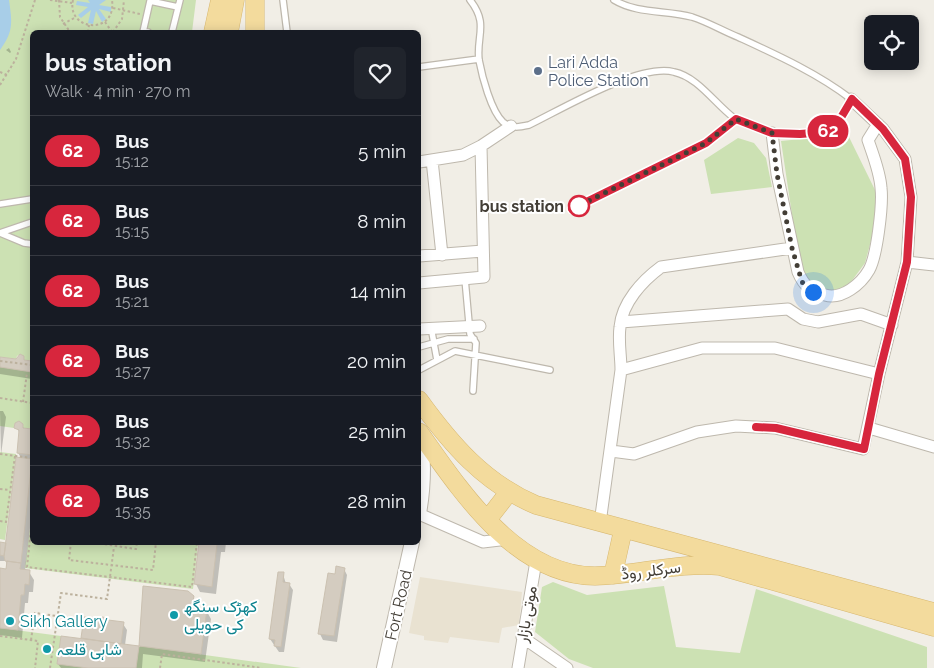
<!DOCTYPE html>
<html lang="en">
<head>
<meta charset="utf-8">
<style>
	body { margin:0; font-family:Raleway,Vazirmatn,sans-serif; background:#20242c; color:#f1f3f6; height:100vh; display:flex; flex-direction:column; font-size:19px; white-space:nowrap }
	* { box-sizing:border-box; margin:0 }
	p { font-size:16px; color:#9ea1a6 }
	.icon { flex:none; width:28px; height:28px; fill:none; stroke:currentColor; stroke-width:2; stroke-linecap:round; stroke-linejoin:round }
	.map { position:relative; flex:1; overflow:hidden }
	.panel { position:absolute; left:30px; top:30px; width:391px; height:515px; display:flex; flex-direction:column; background:#171b24; border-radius:8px; box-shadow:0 2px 12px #0003 }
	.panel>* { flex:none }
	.badge { padding:0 10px; border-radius:16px; font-size:18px; line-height:32px }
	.buttons { position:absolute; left:864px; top:15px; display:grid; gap:10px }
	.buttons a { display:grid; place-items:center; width:55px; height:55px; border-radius:8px; background:#171b24; box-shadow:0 2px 12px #0003; font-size:25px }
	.you { position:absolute; width:25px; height:25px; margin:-12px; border:4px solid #fff; border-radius:50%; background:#1a73e8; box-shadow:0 0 0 8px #1a73e833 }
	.map>.badge { position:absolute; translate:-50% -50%; box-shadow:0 0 0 2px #fff }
	.round { display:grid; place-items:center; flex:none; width:52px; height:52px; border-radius:8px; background:#20242c }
	.summary { display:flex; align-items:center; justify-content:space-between; height:85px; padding:0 15px }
	h1 { font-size:24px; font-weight:700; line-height:38px }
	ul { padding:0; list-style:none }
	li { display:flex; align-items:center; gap:15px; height:70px; padding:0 15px; border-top:1px solid #363941 }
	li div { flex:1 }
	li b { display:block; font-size:19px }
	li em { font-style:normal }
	li .badge { min-width:55px; font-weight:700; text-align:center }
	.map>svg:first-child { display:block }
	.education { fill:#e9e2d1 }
	.green { fill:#cce1b3 }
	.water { fill:#a8cee8 }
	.shadow { fill:#0003 }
	.building { fill:#d4ccc0; stroke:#cbc1b1 }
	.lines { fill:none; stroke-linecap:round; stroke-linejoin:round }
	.service-casing { stroke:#beb8ad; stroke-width:8 }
	.minor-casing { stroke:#beb8ad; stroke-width:13 }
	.tertiary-casing { stroke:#beb8ad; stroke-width:16 }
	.primary-casing { stroke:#d7b76f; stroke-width:19 }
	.path { stroke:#bcb19d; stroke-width:2; stroke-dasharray:2.5 2.5; stroke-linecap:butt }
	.service { stroke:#fff; stroke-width:5.5 }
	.minor { stroke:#fff; stroke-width:11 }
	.tertiary { stroke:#fff; stroke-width:14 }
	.primary { stroke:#f3db9d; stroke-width:18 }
	.line-casing { stroke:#fff; stroke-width:11 }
	.line { stroke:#d7263d; stroke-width:8 }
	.walk { stroke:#433e36; stroke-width:5; stroke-dasharray:0 9 }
	.service-dot { fill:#5c6f8a; stroke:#fff; stroke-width:2 }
	.stop-dot { fill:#fff; stroke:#d7263d; stroke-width:2.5 }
	.culture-dot { fill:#0f9aa8; stroke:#fff; stroke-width:2 }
	.labels { text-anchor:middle; stroke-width:4; stroke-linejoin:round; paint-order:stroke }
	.service-label { font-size:16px; fill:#4e5e75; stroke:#fff; text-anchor:start }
	.stop-label { font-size:16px; font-weight:bold; fill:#433e36; stroke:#fff; text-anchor:end }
	.street-label { font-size:16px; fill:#433e36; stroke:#fff }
	.culture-label { font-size:16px; fill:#0d838f; stroke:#fff; text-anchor:start }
</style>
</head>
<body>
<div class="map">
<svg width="934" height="668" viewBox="0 0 934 668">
	<rect width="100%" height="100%" fill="#f1eee6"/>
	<!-- education -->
	<path class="education" d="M420,577l102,15 -3,33 -17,3 -3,15 -49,-6 -2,6 -24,-3v-4l-15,-3z"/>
	<!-- green -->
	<path class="green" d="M0,0h196l-4,32h-160v329l-8,-1 -3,-6 -4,2 -1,3 -16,-2z
		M822,137h27l26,53v36l-10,37 -17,23 -20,6 -17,-7 -11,-17 -19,-127z
		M738,138l16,5 12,15 6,29 -61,7 -7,-34z
		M0,367l32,5v57l-9,-1 -8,-5 -1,5 -14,-2z
		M0,452l16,2 -11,86 -5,-1z
		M32,513v29l166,1 -5,46 -168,-21z
		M553,582l34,13 77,-9 12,61 64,6 16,-64 171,58v21h-334l-24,-9 -34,-27 7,-45z
		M0,628l61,8 -4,28 31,4h-88z
		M139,646l162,22h-165z"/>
	<!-- water -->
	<path class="water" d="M0,0h9c3,22 5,31 -9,50z
		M88,0h18l-7,5 12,2v5l-12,-3 7,10 -4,3 -6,-11 -3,13 -5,-1 3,-13 -10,8 -3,-3 10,-8 -12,-2 1,-4 13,2z"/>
	<!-- shadow -->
	<path class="shadow" d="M9,48l2,4 -1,1 -4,-3z
		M0,358l32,5v16l-32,-5z
		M0,411h3l3,6 -5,38z
		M16,424l6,1 2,4 8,1v81l-7,60 4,1 5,8 -1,12h-4l-1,11h-3l-3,35 -22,-3v-66l7,1 -1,-9h-6v-18l7,1 15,-85 -4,-6 2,-18z
		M201,542h25l-1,10h-4l-5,42 -16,-2 -4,-8z
		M344,569l3,6 -10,67 -14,-2 -3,-6 16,-59z
		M283,574l3,10h3l4,6 -9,62h-5l-9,-13z
		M193,597l4,12 9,1 5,9 -6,43 -62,-8 -1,14h-81l-3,-4 25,-24v-2l26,-16 14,2 4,6 -2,15 15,2 5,-39z"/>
	<!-- building -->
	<path class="building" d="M20,354l4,2v4l8,1v11l-32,-5v-10l16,2z
		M19,421l4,3v4l9,1v26l-15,-2 2,-23 -5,-2 1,-5z
		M16,457l16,2 -11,104 -16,-2 -1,-5z
		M0,542l6,1 -2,13 -4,-1z
		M199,542h22l-4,2 -5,43 -18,-3z
		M7,561l14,2 -1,6 10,1 -1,15 -4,-1 -1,11h-3l-3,35 -18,-2v-60l6,1z
		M336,566l9,2 -11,68 -16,-2 10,-61 7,1z
		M278,572h6l-1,10 7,1 -9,64 -7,-1 1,-6 -6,-1z
		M143,586l45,5 6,5 -2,11 15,2 -6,45 -62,-8z
		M84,617l17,2 1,-2 6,1v2l16,2 -3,22 -40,-6z
		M61,636l78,10 -3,22h-48l-31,-4z"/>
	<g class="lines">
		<defs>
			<path id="service" d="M283,0l4,32
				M470,0c19,24 6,36 9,60 3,16 12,51 24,62 8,7 17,5 26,3 33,-16 110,-62 145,-53 24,5 41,32 60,46 20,14 83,26 102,7 7,-6 11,-17 15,-26 -34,-26 -74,-44 -113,-62 -15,-6 -30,-15 -46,-20 -25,-7 -55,-3 -78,-17
				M148,32h-5l7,-31 28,6
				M172,32l8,-32
				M419,67l60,-8
				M0,204l32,-5
				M572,209l134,-66 30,-24
				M32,222l-32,11 24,10 8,1
				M465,279l5,55 6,9 -3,48
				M431,327l6,33
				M419,347l29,-8h26
				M419,370l36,-19 95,19"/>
			<path id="minor" d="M772,133l5,41 21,98c6,14 13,20 27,23 17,5 36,-11 44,-25 8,-14 14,-66 12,-82 -1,-16 -8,-33 -13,-48l10,-16
				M432,160l10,95
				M419,162l44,-7 18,-9 30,-20
				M419,256l64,-5
				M907,262l27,3
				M419,283l65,-6 -3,-131
				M621,322l167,-13 15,10 15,3 43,-8 31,11
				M419,329l61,-3
				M621,370c0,-14 -3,-29 -1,-43 2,-24 22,-46 41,-60l131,-19
				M869,428l65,19
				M611,451l23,3 63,-22 39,-6 39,2 88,21 16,-75 28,-112 4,-65 -6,-38 -22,-30 -32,-30
				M419,514l64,28 25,-3
				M600,523l21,-153 81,-22h73l104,26
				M522,637l45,31
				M518,668l18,-107"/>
			<path id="tertiary" d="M419,513c5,-27 5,-51 2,-77
				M384,668l28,-126"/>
			<path id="primary" d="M255,0v32
				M213,32l7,-32
				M229,32l6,-32
				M419,400c32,44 65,83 117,105l398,107
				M419,432c41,58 97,144 176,144 42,-1 83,-14 125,-10l214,61
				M488,519l21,-27
				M613,575l10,-45"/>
		</defs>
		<!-- service casing -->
		<use href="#service" class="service-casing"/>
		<!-- minor casing -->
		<use href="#minor" class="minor-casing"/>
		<!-- tertiary casing -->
		<use href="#tertiary" class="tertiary-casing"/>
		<!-- primary casing -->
		<use href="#primary" class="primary-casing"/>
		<!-- path -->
		<path class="path" d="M50,0l22,3
			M59,0l1,17 10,15
			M73,0c-7,31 44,36 39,0
			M113,8l27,6
			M105,22l7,10
			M63,24l13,-7
			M88,32l1,-7
			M113,32l9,-13 2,-19
			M0,72l7,3
			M0,85l16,-26 19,-59
			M0,361l32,4
			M0,398l32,5
			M23,402l4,-29
			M0,454l32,4
			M0,489l10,1
			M32,520l-5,47 165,20 5,-45
			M0,521l6,1 9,-66
			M71,542l-2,18 84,10 3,-28
			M90,542l46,7 1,-7
			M0,636l38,5 -3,27
			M31,640l4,-27 22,3
			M50,668l11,-75 46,6 7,-52
			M160,668l2,-14 100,14"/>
		<!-- service -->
		<use href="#service" class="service"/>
		<!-- minor -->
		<use href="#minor" class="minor"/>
		<!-- tertiary -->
		<use href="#tertiary" class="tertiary"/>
		<!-- primary -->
		<use href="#primary" class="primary"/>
	</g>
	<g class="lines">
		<defs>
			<path id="line" d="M572,209l134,-66 30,-24 36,14 28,1 27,-2 9,-6 16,-27 31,30 22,30 6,38 -4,65 -28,112 -15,75 -88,-21 -20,-1"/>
		</defs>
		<!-- line casing -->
		<use href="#line" class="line-casing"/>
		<!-- line -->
		<use href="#line" class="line"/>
		<!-- walk -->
		<path class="walk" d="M579,206l-7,3 134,-66 30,-24 36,14 5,41 15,74 10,34 11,10"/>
	</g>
	<!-- markers -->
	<circle class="service-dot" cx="538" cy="71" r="5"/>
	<circle class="stop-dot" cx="579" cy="206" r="10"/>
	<g class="culture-dot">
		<circle cx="174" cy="615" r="5"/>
		<circle cx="10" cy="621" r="5"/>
		<circle cx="47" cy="649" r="5"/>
	</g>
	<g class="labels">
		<!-- service labels -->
		<g class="service-label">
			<text x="548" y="68">Lari Adda<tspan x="548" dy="18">Police Station</tspan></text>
		</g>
		<!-- stop labels -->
		<g class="stop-label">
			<text x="564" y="212">bus station</text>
		</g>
		<!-- street labels -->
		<g class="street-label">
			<text transform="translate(651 570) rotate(-7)" y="6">سرکلر روڈ</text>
			<text transform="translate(398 605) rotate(-77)" y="6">Fort Road</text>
			<text transform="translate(526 614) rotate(-80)" y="6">موتی بازار</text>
		</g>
		<!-- culture labels -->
		<g class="culture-label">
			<text x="184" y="612">کھڑک سنگھ<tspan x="184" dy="18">کی حویلی</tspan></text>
			<text x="20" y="627">Sikh Gallery</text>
			<text x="57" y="655">شاہی قلعہ</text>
		</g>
	</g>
</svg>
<div class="buttons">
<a><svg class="icon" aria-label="locate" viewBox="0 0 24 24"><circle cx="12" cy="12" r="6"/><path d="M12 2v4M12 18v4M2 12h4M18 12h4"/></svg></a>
</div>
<div class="you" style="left:813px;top:292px"></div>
<b class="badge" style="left:828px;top:131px;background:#d7263d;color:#fff">62</b>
<section class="panel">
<div class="summary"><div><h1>bus station</h1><p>Walk · 4 min · 270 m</p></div><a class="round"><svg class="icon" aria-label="heart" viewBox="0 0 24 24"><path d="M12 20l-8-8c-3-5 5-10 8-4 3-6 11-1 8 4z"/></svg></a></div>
<ul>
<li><span class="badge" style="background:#d7263d;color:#fff">62</span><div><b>Bus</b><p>15:12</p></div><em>5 min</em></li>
<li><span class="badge" style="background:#d7263d;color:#fff">62</span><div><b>Bus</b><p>15:15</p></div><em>8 min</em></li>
<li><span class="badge" style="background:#d7263d;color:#fff">62</span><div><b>Bus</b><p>15:21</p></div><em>14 min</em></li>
<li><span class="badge" style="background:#d7263d;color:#fff">62</span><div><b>Bus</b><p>15:27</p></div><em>20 min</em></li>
<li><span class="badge" style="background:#d7263d;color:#fff">62</span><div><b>Bus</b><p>15:32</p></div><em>25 min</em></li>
<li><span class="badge" style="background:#d7263d;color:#fff">62</span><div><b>Bus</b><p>15:35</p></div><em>28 min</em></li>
</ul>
</section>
</div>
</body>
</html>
